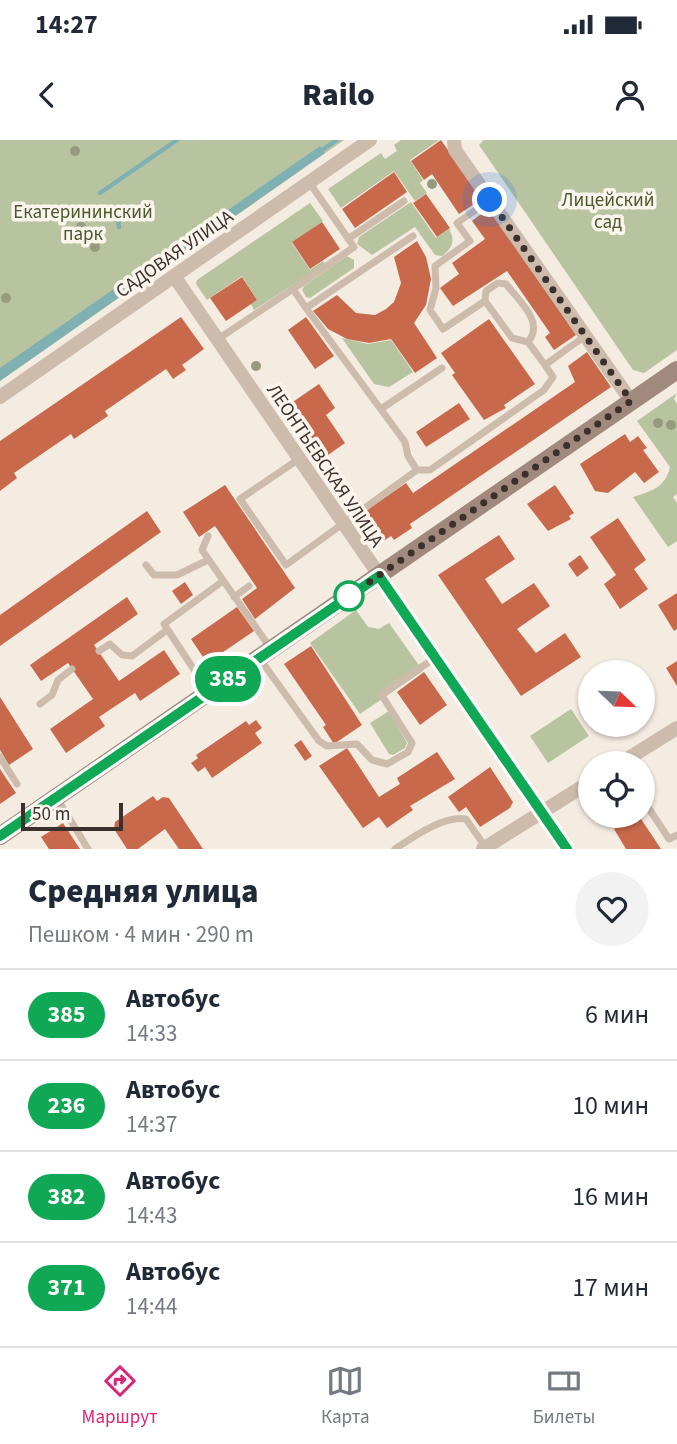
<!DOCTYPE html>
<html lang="ru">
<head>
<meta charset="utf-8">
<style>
	body { margin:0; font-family:"Source Sans 3",sans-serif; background:#f2f2f3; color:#1f2937; height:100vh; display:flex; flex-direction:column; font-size:26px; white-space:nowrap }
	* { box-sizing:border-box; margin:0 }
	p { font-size:23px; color:#747a83 }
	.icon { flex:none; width:38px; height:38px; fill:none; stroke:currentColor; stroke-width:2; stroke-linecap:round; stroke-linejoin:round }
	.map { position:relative; height:709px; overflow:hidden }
	.details { display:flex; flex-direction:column; background:#fff; flex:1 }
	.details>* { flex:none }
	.badge { padding:0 14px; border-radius:23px; font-size:24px; line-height:46px }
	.needle { width:46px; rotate:113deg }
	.fabs { position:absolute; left:578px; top:520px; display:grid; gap:14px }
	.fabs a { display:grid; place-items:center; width:77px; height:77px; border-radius:50%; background:#fff; box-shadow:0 2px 5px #0004; font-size:35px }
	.scale { position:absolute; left:21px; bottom:18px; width:102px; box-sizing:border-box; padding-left:7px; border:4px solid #3b302b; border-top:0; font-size:19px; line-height:24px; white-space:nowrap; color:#3b302b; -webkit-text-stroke:5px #fbf5ee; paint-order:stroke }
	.you { position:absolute; width:35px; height:35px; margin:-18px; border:5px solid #fff; border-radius:50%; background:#1a73e8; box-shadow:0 0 0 10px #1a73e833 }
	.map>.badge { position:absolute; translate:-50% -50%; box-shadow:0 0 0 4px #fff }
	.round { display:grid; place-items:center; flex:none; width:74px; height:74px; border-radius:37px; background:#f2f2f3 }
	.head { display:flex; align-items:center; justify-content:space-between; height:119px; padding:0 28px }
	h1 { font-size:33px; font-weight:800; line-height:52px }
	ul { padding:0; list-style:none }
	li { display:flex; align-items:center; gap:21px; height:91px; padding:0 28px; border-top:2px solid #e0e1e3 }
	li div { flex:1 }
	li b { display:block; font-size:26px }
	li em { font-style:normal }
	li .badge { min-width:77px; font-weight:700; text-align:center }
	.status { display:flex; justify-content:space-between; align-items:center; height:49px; padding:0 35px; background:#fff; direction:ltr }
	.status svg { height:19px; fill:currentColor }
	header { display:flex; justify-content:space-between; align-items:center; height:91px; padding:0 28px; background:#fff; font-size:32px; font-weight:800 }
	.tab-bar { display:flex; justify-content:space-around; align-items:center; height:98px; border-top:2px solid #e0e1e3; background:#fff; font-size:19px; color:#747a83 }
	.tab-bar a { display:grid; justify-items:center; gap:4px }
	.tab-bar .selected { color:#db2777 }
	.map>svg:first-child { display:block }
	.green { fill:#b8c4a0 }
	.water { fill:#7fb0b2 }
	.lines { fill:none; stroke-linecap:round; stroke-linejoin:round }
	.stream { stroke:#7fb0b2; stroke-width:4.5 }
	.building { fill:#c8694b }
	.lane { stroke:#cdbbac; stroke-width:7 }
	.street { stroke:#cdbbac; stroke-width:14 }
	.secondary { stroke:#a18a7d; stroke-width:18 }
	.tree { fill:#969b7f }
	.line-casing { stroke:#fff; stroke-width:16 }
	.line { stroke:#10a855; stroke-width:10 }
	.walk { stroke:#3b302b; stroke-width:7; stroke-dasharray:0 12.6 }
	.stop-dot { fill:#fff; stroke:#10a855; stroke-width:3.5 }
	.labels { text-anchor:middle; stroke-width:7; stroke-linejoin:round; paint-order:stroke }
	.park-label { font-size:19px; fill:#4a5a2e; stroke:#fbf5ee }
	.street-label { font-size:19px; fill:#3b302b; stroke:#fbf5ee }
</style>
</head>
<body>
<div class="status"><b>14:27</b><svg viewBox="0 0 49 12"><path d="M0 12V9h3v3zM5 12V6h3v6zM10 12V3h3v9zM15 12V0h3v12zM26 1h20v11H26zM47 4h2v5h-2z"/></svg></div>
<header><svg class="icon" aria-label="back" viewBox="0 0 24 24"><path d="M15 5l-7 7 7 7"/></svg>Railo<svg class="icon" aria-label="person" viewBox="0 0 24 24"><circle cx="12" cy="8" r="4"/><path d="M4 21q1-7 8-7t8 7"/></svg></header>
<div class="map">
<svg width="677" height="709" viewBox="0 0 677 709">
	<rect width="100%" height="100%" fill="#f4ebe1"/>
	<!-- green -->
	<path class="green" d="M0,0h344l-344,241z
		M401,0h38l-29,20 13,20 -3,3 7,10 -12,8 -21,-30 -53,37 -13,-19 53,-36 4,6 12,-8 -3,-6z
		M484,0h193v210l-33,23 -11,-3 -154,-225z
		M411,62l25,36 13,-9c7,12 3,20 -7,27l-7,-1 -20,-28 -43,28 -15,-11 2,-7z
		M310,63l13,18 -31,22 18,27 13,-9 2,3 -71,46 -3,-6 6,-4 -15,-24 -35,24 -11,-16 1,-4z
		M347,116l7,4v8l-44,30 -4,-1 -4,-7 2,-4z
		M342,198l26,6 23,-4 22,32 -24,15 -15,-3z
		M677,253l-3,6 3,5v90l-4,3 4,6v38l-9,6 -35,-50c17,-5 33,-10 37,-30l-33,-46z
		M356,470l12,17 11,2 10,-6 34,48 -63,43 -50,-71z
		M571,569l18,27 -41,27 -18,-27z
		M389,571l18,32 -2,5 -12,7 -4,-1 -19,-31z"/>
	<!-- water -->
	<path class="water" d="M320,6l5,7 -325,228v-13z"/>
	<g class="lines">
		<!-- stream -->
		<path class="stream" d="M319,12l18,-12
			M100,53l77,-53
			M119,87l-1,-9 7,-6"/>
	</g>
	<!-- building -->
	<path class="building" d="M441,0l41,59 -23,15 -27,-40 -8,6 -13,-19z
		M394,32l13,20 -52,36 -13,-19z
		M426,54l24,34 -13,9 -24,-34z
		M489,68l87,127 -22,15 -9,-13 5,-4 -43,-62 -54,35 -13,-18 19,-14 -7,-11 33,-24 -13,-18z
		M322,82l18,27 -30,20 -18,-27z
		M417,101l9,16 5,22 -5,26 -12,18 23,35 -22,15 -24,-34 -22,4 -22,-4 -19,-10 -15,-18 24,-16 19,18 19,2 11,-6 8,-7 7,-19 -7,-26z
		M242,137l15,23 -31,21 -16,-23z
		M181,177l23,32 -22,16 4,5 -13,9 -7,-10 -61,42 3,5 -34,23 -3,-5 -57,39 3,5 -17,13v-50z
		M306,177l28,39 -19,13 -27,-39z
		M489,179l46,65 -31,21 2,3 -22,12 -32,-45 3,-2 -14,-20z
		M587,212l24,35 -201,137 2,4 -18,12 -3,-4 -15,10 -13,-19 8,-5 -7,-10 42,-29 7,10 162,-111 -7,-16z
		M319,244l16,24 -9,7 19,28 -24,17 -37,-52z
		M459,263l11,16 -44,28 -10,-15z
		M625,294l5,8 8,-6 9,12 -4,2 16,22 -15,11 -9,-11 -27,21 -13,-2 -15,-27z
		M225,345l70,103 -40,31 -13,-20 15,-11 -42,-62 -16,11 -16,-25z
		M555,345l19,28 -5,3 2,3 -23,12 -21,-27z
		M147,371l14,21 -161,114v-31z
		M618,378l28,42 -12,9 14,20 -28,20 -16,-25 12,-9 -26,-38z
		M499,395l16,24 -30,20 17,25 32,-21 16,23 -33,23 19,24 29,-20 16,24 -60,39 -83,-121z
		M580,415l9,13 -12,9 -9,-13z
		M185,442l8,13 -12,9 -9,-13z
		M677,453v36l-3,2 -16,-26z
		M127,457l11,17 -44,31 25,36 45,-31 16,24 -40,27 -5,-8 -36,24 6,9 -39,27 -16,-24 43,-30 -25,-36 -27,18 -11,-16z
		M237,467l17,24 -47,32 -16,-24z
		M311,506l51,79 -28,19 -11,-17 3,-2 -42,-61z
		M677,521v25l-11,-18z
		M424,532l23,33 -27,20 -23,-33z
		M0,557l33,52 -24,16 -9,-15z
		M256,580l6,8 -7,5 7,10 -50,35 -7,-11 -7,5 -7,-9 7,-5 -2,-3 50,-34 3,4z
		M301,600l11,16 -7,5 -11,-16z
		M347,608l32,49 21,-13 -3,-6 40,-26 18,27 -45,27 3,4 -26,18 -8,-11 -16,11 -44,-62z
		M490,627l23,35 -3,6 -30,19 -14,-20 -7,5 -11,-15z
		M0,629l16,24 -16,11z
		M153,656l4,5 6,-4 6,1 34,51h-24l-14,-20 -27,20h-11l-13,-20 1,-7z
		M634,676h5l22,33h-35l-12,-20z
		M63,683l17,26h-31l-8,-12z"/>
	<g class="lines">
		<!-- lane -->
		<path class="lane" d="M490,60l-33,23 13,18 -35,25 1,22 -6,22 13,19 42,-28 1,-10 12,-8 8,1c13,17 39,38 22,58
			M413,96l-107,72 99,134 3,14 9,14
			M348,99l56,-38
			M293,149l61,-42 -45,-65
			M485,161l27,37 16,4 17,23
			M218,199l75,-50 13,19
			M381,269l61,-41
			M299,319l-59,40 46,66 131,-95h13l114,-80 9,-13 -8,-12 40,-29
			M208,396l-6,14 69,99
			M146,425l8,10h23l31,-15
			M234,457l15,-11
			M99,511l11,-7 12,11 10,1 35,-26
			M260,519l59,82 8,5 30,-2 15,16 15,4 21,-12 4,-9 -31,-49 54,-36
			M208,551l-44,-67 59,-43
			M40,564l12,-9 6,-15 14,-11
			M0,617l17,27
			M57,658l31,51
			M642,658l27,41 8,-4
			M395,709c18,-12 49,-34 71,-30l20,29"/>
		<!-- street -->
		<path class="street" d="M454,0l1,10 176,251
			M174,136l393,573
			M0,257l370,-257
			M621,623l56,-35
			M483,709l107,-67"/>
		<!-- secondary -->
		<path class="secondary" d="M0,696l677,-466"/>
	</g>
	<!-- trees -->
	<g class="tree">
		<circle cx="75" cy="11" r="5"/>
		<circle cx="432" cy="44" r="5"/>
		<circle cx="113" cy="76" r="5"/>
		<circle cx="81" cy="87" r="5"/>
		<circle cx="88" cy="98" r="5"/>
		<circle cx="95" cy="107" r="5"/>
		<circle cx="6" cy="158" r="5"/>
		<circle cx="256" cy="226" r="5"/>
		<circle cx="658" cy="283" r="5"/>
		<circle cx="671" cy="285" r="5"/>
	</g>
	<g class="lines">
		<defs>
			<path id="line" d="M0,696l379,-260 188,273"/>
		</defs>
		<!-- line casing -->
		<use href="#line" class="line-casing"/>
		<!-- line -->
		<use href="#line" class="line"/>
		<!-- walk -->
		<path class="walk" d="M349,456l282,-195 -141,-201"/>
	</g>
	<!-- markers -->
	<circle class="stop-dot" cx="349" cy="456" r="14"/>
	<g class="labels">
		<!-- park labels -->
		<g class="park-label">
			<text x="608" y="66">Лицейский<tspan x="608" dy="22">сад</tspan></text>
			<text x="83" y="78">Екатерининский<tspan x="83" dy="22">парк</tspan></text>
		</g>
		<!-- street labels -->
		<g class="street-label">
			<text transform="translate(174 113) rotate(-35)" y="7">САДОВАЯ УЛИЦА</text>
			<text transform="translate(326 325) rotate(56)" y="7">ЛЕОНТЬЕВСКАЯ УЛИЦА</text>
		</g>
	</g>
</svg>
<div class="fabs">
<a><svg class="needle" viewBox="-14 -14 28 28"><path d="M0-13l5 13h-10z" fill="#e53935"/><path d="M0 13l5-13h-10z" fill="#747a83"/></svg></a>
<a><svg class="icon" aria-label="locate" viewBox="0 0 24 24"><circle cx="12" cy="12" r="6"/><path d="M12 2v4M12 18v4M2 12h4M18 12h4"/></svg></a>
</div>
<div class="scale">50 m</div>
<div class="you" style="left:490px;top:60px"></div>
<b class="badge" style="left:228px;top:539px;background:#10a855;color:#fff">385</b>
</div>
<section class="details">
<div class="head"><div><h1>Средняя улица</h1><p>Пешком · 4 мин · 290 m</p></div><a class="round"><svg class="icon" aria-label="heart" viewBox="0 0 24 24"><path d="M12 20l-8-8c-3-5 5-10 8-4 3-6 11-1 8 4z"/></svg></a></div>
<ul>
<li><span class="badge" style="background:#10a855;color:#fff">385</span><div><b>Автобус</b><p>14:33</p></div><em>6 мин</em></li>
<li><span class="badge" style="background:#10a855;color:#fff">236</span><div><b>Автобус</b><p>14:37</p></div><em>10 мин</em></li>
<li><span class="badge" style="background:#10a855;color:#fff">382</span><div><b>Автобус</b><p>14:43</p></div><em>16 мин</em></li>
<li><span class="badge" style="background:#10a855;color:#fff">371</span><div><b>Автобус</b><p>14:44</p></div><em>17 мин</em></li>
</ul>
</section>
<nav class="tab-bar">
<a class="selected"><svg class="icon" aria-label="directions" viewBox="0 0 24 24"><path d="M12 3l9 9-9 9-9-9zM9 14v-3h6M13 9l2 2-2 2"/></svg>Маршрут</a>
<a><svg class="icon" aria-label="map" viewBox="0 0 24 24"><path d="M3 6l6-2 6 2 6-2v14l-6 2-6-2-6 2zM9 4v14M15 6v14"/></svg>Карта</a>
<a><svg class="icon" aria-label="tickets" viewBox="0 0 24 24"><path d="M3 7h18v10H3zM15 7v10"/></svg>Билеты</a>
</nav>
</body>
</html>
